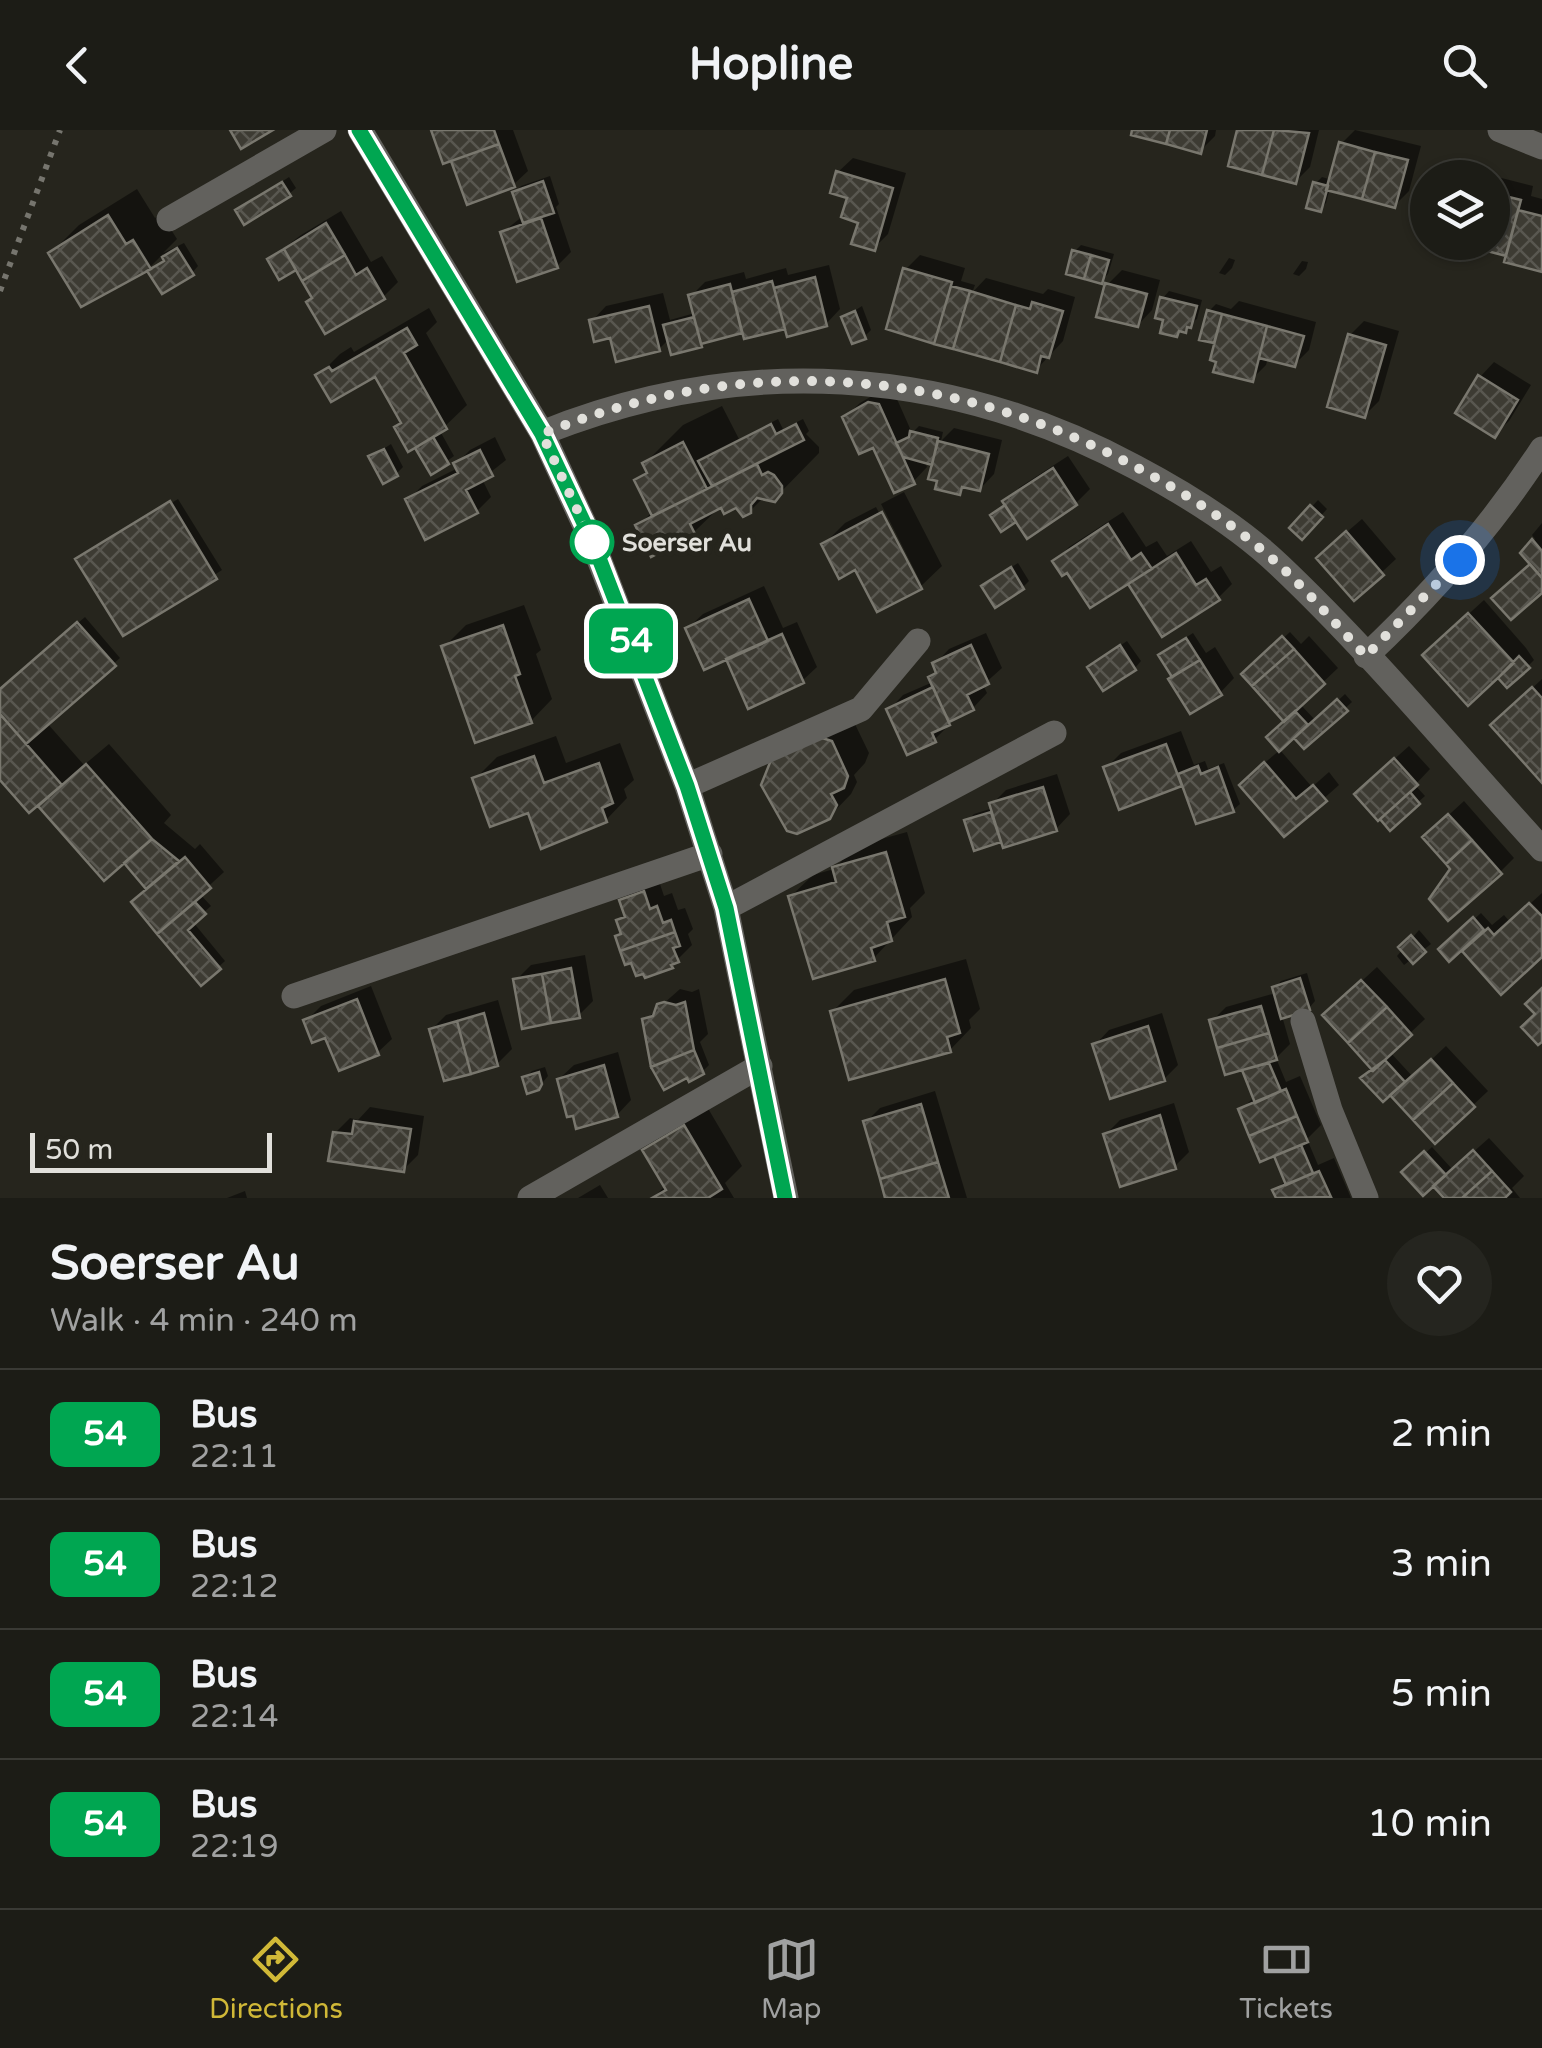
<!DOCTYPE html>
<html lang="en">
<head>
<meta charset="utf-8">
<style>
	body { margin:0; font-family:"Varela Round",sans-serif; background:#25251f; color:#f1f3f6; height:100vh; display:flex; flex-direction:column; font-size:38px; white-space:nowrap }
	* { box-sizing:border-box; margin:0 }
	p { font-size:32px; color:#a0a1a1 }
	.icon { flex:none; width:55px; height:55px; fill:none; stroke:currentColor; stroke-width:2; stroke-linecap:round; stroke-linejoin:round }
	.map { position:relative; height:1068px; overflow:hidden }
	.details { display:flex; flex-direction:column; background:#1c1c16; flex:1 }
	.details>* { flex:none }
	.badge { padding:0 20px; border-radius:15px; font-size:35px; line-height:65px }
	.fabs { position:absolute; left:1410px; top:30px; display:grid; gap:20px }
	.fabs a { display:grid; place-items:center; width:100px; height:100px; border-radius:50%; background:#1c1c16; box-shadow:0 2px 8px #0004,0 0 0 2px #3a3a35; font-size:50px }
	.scale { position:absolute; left:30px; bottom:25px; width:242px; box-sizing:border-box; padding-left:10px; border:5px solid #e1e0db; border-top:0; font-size:28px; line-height:35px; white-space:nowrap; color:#e1e0db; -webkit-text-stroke:8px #26251d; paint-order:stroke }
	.you { position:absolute; width:50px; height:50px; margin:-25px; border:8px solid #fff; border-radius:50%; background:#1a73e8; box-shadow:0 0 0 15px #1a73e833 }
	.map>.badge { position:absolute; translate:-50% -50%; box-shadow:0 0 0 5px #fff }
	.round { display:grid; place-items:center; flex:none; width:105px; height:105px; border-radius:52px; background:#25251f }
	.head { display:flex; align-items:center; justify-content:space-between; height:170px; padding:0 50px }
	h1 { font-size:48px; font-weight:800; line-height:75px }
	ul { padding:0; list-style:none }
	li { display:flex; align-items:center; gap:30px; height:130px; padding:0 50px; border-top:2px solid #3a3a35 }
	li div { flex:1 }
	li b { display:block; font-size:38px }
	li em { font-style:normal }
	li .badge { min-width:110px; font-weight:700; text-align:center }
	header { display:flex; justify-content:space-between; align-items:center; height:130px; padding:0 50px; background:#1c1c16; font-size:45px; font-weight:800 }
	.menu { display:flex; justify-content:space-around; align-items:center; height:140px; border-top:2px solid #3a3a35; background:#1c1c16; font-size:28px; color:#a0a1a1 }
	.menu a { display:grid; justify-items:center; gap:5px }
	.menu .active { color:#d0b837 }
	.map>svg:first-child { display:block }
	.shadow { fill:#0007 }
	.building { fill:url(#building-cross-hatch); stroke:#79776e; stroke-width:2.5 }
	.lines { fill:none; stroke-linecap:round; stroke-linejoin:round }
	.path { stroke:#76756e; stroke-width:6; stroke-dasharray:5 8; stroke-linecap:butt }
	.minor { stroke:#62615d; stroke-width:25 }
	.line-casing { stroke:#fff; stroke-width:22 }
	.line { stroke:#00a651; stroke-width:15 }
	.walk { stroke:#e1e0db; stroke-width:10; stroke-dasharray:0 18 }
	.stop-dot { fill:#fff; stroke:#00a651; stroke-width:5 }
	.labels { text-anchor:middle; stroke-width:10; stroke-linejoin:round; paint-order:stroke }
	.stop-label { font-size:25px; font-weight:bold; fill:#e1e0db; stroke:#26251d; text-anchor:start }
</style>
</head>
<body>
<header><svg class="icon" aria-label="back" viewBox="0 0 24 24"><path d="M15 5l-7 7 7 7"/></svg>Hopline<svg class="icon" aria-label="search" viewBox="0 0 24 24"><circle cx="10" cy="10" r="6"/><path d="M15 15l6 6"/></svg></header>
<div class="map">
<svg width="1542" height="1068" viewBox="0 0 1542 1068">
	<defs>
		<pattern id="building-cross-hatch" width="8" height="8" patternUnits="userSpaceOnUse" patternTransform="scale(2.5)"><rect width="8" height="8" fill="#3d3b33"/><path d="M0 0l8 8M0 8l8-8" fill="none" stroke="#595750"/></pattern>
	</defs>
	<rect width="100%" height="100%" fill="#26251d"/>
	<!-- shadow -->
	<path class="shadow" d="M433,0h80l15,41 -15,14 -60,-27z
		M1135,0h81l-1,6 -15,15z
		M1240,0h79l-9,37 -15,15z
		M1355,0l66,16 -12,45 -14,14 -65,-17 -4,15 -6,7 -5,-26 7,-7 10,3 10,-37z
		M853,28l53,15 -18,61 -14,14 -36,-76z
		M1451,35l82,21 -2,10 11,3v70l-33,-15 -17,-12v-64h-54z
		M550,46l9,28 -3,3 15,45 -14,14 -54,-34 20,-16 -8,-23 6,-7z
		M289,47l7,11 -7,6 -51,17z
		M137,59l18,29 6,-4 16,25 -14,14 21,-10 14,23 -6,7 -35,-8 9,-6 -3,-5 -13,13 -99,-14 28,-28z
		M341,81l30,51 11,-6 16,26 -15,15h-68l-19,-31 -26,-7 31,-24z
		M1081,115l33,9 -6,20 -7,7 -26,-30z
		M920,125l45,13 -4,13 14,4 -3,8 14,-15 57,16 5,-5 27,8 -12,44 -27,29 -147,-42 16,-58z
		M1229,128l6,2 -3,8 -7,7 -6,-2z
		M1302,131l6,1 -2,7 -7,7 -6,-2z
		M829,135l11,44 -14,15 -82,6 -39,10 -4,5 -32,-6 -10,10 -47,-14 -20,-14 14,-15 57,-13 7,27 25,-7 -4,-17 14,-14 39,-10 2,7 40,-11 2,7z
		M1122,140l38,10 -8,30 -14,15 -30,-41z
		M1169,161l33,9 -5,19 -21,15 -10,-16 -3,-20z
		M1239,171l77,21 -7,28 -15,15 -26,-7 -2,7 -14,14 -32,-44 -6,6 -5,-30 7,-7 15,5z
		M862,176l9,24 -6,6 -22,-18z
		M429,178l8,14 -11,11 41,72 -27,26 14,25 -22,16 -56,-99 -58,3 22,-22 11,-7 3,5z
		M1364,191l35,10 -20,70 -14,14 -15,-80z
		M1494,232l37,23 -22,36 -15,14 -14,-58z
		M884,259l9,1 19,43 7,-7 24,6 -2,9 13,-13 48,12 -8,34 -14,15 -14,-4 -7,8 -23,-37 -5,6 -7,-2 3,7 -14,15 -68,-65 15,-14z
		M722,276l17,33 39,-20 5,10 20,-10 6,12 -3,3 13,13v6l-45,46 -10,-2 -14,14 -13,-6h-15l-28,27 -56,-6 15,-15 -16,-31 11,-11 -3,-6 38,-38z
		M495,307l11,23 -24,19 9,18 -14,14 -69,-11 14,-14 36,-18 -2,-4 14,-14z
		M391,314l12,23 -7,7 -25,-17z
		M1068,326l22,33 -14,14 -60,15 -10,-16 14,-15z
		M904,362l38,74 -22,21 -63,-20 -33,-23 21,-21 31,-16 40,76h5l-40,-79z
		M178,369l44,71 -98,63 -42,-76z
		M1318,370l9,9 -25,28 -10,-9z
		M1123,382l23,35 11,-6 10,15 24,-15 20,31 10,-6 11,18 -14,14 -150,-28 -13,-9 14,-14z
		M1362,389l34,40 -42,39 -21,-54z
		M1542,393v67l-9,-26 -10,-11 12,-14 -3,-4z
		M1018,433l11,18 -6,6 -32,-7z
		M764,456l19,42 14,-6 20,45 -15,14 -75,-25 -39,-28 15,-14z
		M1484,470l42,48 8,12 -6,6 -30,9 -59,-34z
		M524,475l17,45 -5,4 16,45 -21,22 -87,-74 22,-22z
		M85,487l35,41 -73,65 37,42 25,-21 62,71 -7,8 31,26 5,-5 24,28 -24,22 11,12 -18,16 32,39 -23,21 -68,-80 14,-14 -21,-25 9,-8 -32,22 -66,-75 -38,-26v-87z
		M1290,502l11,12 8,-8 29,32 -38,36 16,17 29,-27 7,8 -48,44 -60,-72z
		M986,503l16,35 -19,17 4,8 -14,15 -26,14 2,3 -15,15 -45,-30 14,-15 30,-13 -2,-5 7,-6 -3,-7 14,-15z
		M1193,503l13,20 9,-6 19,31 -14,15 -45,-16 -7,-28z
		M1127,511l14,20 -6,7 -38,-7z
		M1542,549v100l-27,-75z
		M853,590l16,33 -4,10 -11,12 3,7 -6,12 -22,23 -7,-94z
		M1181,601l13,34 11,-4 3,8 16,-6 16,41 -7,6 -49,-27 -63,24 -15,-39 15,-15z
		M556,606l10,27 54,-20 14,37 -10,9 3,9 -21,22 -76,-10 -55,-31 22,-22z
		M1409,616l21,23 -15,16 10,11 -35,31 -19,-47z
		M1280,620l32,37 17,-15 10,13 -55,49 -28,-64z
		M1057,644l13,40 -14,15 -56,11 -33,-19 7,-7 19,-6 -1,-4 14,-14z
		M1464,671l50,57 -14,14 -46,-3 -14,-46z
		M907,702l18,61 -15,15 2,9 -39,42 -82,-63 22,-21 21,-6 22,-23z
		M658,748l6,18 8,-3 6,17 7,-2 8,21 -5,5 4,11 -21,21 -53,-29 5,-5 -4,-11 8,-7 -5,-13 14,-15z
		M1542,763v61l-70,-15 -31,10 40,-36 11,12 12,-10 6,7z
		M1419,800l12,14 -27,21 -7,-9z
		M585,825l8,46 -14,14 -63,-35 15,-15z
		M966,829l14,50 -11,11 2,8 -21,22 -118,-38 22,-22z
		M1377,837l48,52 -35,33 23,25 33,-31 42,45 -52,49 -62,-71 -34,-68z
		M1307,843l8,28 -6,7 -27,8 8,28 -14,14 10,24 14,-6 21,49 -14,14 11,26 16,-7 17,40h-73l-3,-7 11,-11 -11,-27 -34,-43 14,-14 -10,-25 5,-6 -38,-44 14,-14 50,-14 -1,-5 6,-7z
		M371,856l21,53 -15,14 -71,-32 15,-15z
		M680,859l12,3 7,-3 9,45 -8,8 9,23 -7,7 -57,-52z
		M498,870l14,49 -15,15 -65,-35 14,-14z
		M1162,883l16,52 -14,14 -69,-34 14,-15z
		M618,922l13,48 -14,15 -58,-36 15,-14z
		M545,937l3,9 -10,12 -13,-10 7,-7z
		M935,961l32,107h-79l-22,-76 14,-14z
		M1174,973l15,49 -15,15 -68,-33 14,-14z
		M706,975l36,61 -17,17 9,15h-81l13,-13 -21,-35 22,-22z
		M370,977l54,9 -6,39 -15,15 -68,-37 15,-15 8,2z
		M1489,1008l35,38 -12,12 8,10h-73l-14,-15 -28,-11 27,-25 21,23z
		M600,1055l8,13h-30z
		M245,1061l2,7h-20z"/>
	<!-- building -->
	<path class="building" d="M230,0h43l-32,19z
		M431,0h63l5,14 -56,20z
		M1132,0h38l-4,14 -35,-9z
		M1170,0h37l-6,24 -35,-10z
		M1237,0h37l-12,45 -34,-9z
		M1274,0l35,3 -13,51 -34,-9z
		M1339,12l36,10 -13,47 -36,-9z
		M499,14l16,43 -48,18 -16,-44z
		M1375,22l33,8 -13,48 -33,-9z
		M836,41l57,17 -18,63 -24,-7 7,-21 -17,-6 6,-19 -17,-5z
		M543,51l11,32 -31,10 -11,-31z
		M282,52l9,14 -47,29 -9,-15z
		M1313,52l15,4 -7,26 -15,-4z
		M1492,63l29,7 -15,56 -53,-14h39z
		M1518,80l24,6v56l-38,-10z
		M108,85l18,29 7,-4 18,29 -70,38 -33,-54z
		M541,88l17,50 -41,14 -17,-50z
		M326,93l19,32 -43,26 -18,-32z
		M177,118l17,27 -32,19 -15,-23 17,-10 -2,-4z
		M284,119l12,21 -17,10 -12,-21z
		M1072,120l19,5 -7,24 -18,-5z
		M345,125l11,20 11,-7 18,31 -60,35 -19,-32 6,-4 -10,-17z
		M1091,125l18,5 -7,24 -18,-5z
		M903,138l49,14 -18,62 -48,-15z
		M815,147l12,49 -40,11 -13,-49z
		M772,151l13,48 -41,10 -12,-47z
		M1105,153l42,11 -9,33 -42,-10z
		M730,154l12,49 -41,11 -13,-49z
		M951,156l19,5 -17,58 -19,-5z
		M970,161l46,14 -16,57 -47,-13z
		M1160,167l37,9 -6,22 -4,-1 -1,6 -7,-2 -2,6 -17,-4 3,-13 -8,-2z
		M1032,172l31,9 -14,47 -8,-2 -4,17 -37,-11 16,-57 14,4z
		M649,176l11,45 -44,11 -6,-24 -16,4 -5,-22z
		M1207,180l15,4 -8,29 -15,-3z
		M855,181l11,28 -14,5 -11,-27z
		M1222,184l45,12 -14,56 -40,-10 3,-10 -6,-2z
		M694,187l8,30 -31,8 -8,-30z
		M1267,196l37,10 -9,31 -36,-9z
		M407,198l10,17 -13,8 43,76 -39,23 -14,-25 7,-4 -26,-46 -44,25 -16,-27 14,-8 3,4z
		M1348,204l38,11 -21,73 -38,-11z
		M1478,245l40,25 -23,38 -40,-25z
		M868,272l11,2 36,80 -21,9 -21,-45 -14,6 -17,-37z
		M771,294l5,10 20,-10 8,16 -92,46 -14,-25z
		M910,301l28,7 -6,27 -29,-8 -7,-14 13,-6z
		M433,307l16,27 -18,11 -16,-27z
		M938,311l51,13 -9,37 -18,-4 -2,8 -25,-6 2,-8 -9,-2z
		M683,312l24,47 -55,27 -18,-36 13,-7 -5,-10z
		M384,319l14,27 -15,8 -15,-28z
		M480,320l13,26 -27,14 12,23 -53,27 -20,-41 53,-26 -5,-10z
		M757,334l5,11 6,-3 6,3 8,11v7l-7,9 -18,-4 -6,7v8l-8,4 -7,-9 -12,6 -3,-6 -31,16 5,10 -44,23 -16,-32z
		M1053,338l24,37 -50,34 -25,-38z
		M170,371l47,78 -94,57 -48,-77z
		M1005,375l11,17 -15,10 -11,-17z
		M1310,375l13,12 -21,23 -13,-12z
		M882,382l40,77 -45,23 -22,-42 -16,9 -18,-35z
		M1108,394l23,36 10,-7 11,16 -62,39 -23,-35 -5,3 -10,-15z
		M1346,401l38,44 -30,26 -38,-43z
		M1532,409l10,12v27l-22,-25z
		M1176,423l20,32 10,-6 14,21 -58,37 -34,-53z
		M1530,434l12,14v15l-31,27 -20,-22z
		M1011,437l13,22 -29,19 -14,-22z
		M749,469l19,42 -64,29 -19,-42z
		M1468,483l46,50 -46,43 -46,-51z
		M77,492l39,44 -90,78 -26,-30v-25z
		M503,495l17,49 -5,2 17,47 -57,20 -34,-97z
		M782,504l22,49 -56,26 -22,-50z
		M1282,506l12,13 -42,37 -11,-12z
		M1186,508l14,22 -28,17 -14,-22z
		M971,515l18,39 -22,11 7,15 -25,12 -21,-45 8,-4 -4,-10z
		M1120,515l16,25 -33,21 -16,-24z
		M1294,519l31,35 -41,38 -32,-36z
		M1519,526l11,12 -23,20 -9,-10z
		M1200,530l22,35 -32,19 -22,-35z
		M933,557l17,38 -18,8 4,9 -29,13 -21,-46z
		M1532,557l10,11v85l-52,-58z
		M1337,569l11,12 -44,38 -10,-11z
		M1295,581l13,14 -29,27 -13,-15z
		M0,584l62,71 -33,28 -29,-33z
		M822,608l10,3 16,35 -4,12 -13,6 6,11 -7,14 -33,15 -10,-3 -26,-46 12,-30z
		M1166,614l16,42 -63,24 -16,-43z
		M534,626l10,27 55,-20 14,40 -11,5 5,14 -66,27 -13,-36 -38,14 -18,-49z
		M1394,628l24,27 -40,36 -24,-27z
		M1264,632l32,37 17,-14 14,16 -43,36 -45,-52z
		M86,634l66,75 -48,42 -66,-75z
		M1198,636l3,8 17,-7 16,45 -38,12 -18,-50z
		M1043,657l14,44 -54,17 -14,-45z
		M1410,662l10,12 -30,27 -10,-12z
		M991,682l10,30 -27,9 -10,-31z
		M1448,684l24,26 -26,24 -24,-27z
		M152,709l27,22 -33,28 -22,-26z
		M1472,710l30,34 -54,47 -19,-22 21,-30 -4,-5z
		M886,722l19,65 -18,5 5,19 -21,7 4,13 -62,18 -25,-83 48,-14 -4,-15z
		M185,727l26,31 -54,46 -26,-32z
		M644,761l6,18 7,-3 6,17 8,-3 4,12 -55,19 -5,-15 6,-2 -5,-14 9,-3 -6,-17z
		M195,772l11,12 -18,16 33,39 -20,17 -44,-52z
		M1529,773l13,13v41l-41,38 -39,-44 26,-23 6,7z
		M1473,787l11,13 -35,32 -11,-13z
		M675,802l5,14 -7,2 6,14 -8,3 2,3 -28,10 -2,-4 -7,2 -5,-13 -6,2 -5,-14z
		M1411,805l15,17 -13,12 -15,-17z
		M571,838l9,50 -29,5 -9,-49z
		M542,844l9,49 -29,6 -9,-50z
		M1300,848l10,32 -29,9 -9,-32z
		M945,849l15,54 -13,4 4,15 -102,28 -19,-69z
		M1361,850l26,27 -39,36 -26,-28z
		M1542,858v54l-4,3 -17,-18 14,-13 -10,-10z
		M357,869l22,56 -40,16 -14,-33 -13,5 -9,-23z
		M664,872l12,3 9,-3 9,48 -43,17 -9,-48 11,-3 4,-12z
		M1261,876l8,27 -52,15 -8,-28z
		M1387,877l25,28 -39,36 -25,-28z
		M484,883l14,53 -27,8 -14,-53z
		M457,891l14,53 -27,7 -15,-52z
		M1148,896l17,55 -55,18 -18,-55z
		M1269,903l8,27 -52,15 -8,-27z
		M694,920l10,24 -15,8 -2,-4 -23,12 -13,-23z
		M1431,929l22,24 -40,37 -23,-25z
		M1385,930l20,22 -22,20 -23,-24z
		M1269,933l12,28 -26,12 -13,-33z
		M604,935l14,52 -42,12 -3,-13 -6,1 -10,-38z
		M539,942l3,12 -3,6 -12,4 -5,-17z
		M1453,953l22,24 -40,37 -22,-24z
		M1286,959l11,27 -48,20 -11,-27z
		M921,974l17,58 -58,17 -17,-58z
		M1160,985l16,54 -56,18 -17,-53z
		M1297,986l11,26 -48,20 -11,-26z
		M354,991l57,8 -7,43 -76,-11 5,-29 19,2z
		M684,995l38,64 -14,9h-56l14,-8 -24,-40z
		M1301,1015l12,28 -27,12 -12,-29z
		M1473,1020l19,21 -30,27h-18l-11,-12z
		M1424,1021l22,24 -23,21 -22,-24z
		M938,1032l11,36h-64l-5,-19z
		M1319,1041l12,26 -55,1 -4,-8z
		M1492,1041l19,21 -6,6h-43z"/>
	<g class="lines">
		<!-- path -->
		<path class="path" d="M0,161l60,-161"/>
		<!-- minor -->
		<path class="minor" d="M360,0l182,303 50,108 95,245 39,122 60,290
			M1500,0l42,17
			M169,89l155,-89
			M542,303c199,-80 405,-67 593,34 51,27 102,58 144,98 93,88 176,189 263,284
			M1366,526c66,-62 126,-130 176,-207
			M687,656l174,-77 57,-68
			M726,778l328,-175
			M294,866l416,-142
			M1303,891l27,89 36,88
			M530,1068l230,-132"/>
	</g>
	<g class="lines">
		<defs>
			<path id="line" d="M359,0l183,304 50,106 95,246 39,122 59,290"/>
		</defs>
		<!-- line casing -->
		<use href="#line" class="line-casing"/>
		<!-- line -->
		<use href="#line" class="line"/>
		<!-- walk -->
		<path class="walk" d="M592,412l-50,-108c198,-81 404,-68 592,32 51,27 100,58 143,97 32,29 60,63 89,93l94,-96"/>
	</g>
	<!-- markers -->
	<circle class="stop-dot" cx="592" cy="412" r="20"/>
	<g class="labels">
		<!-- stop labels -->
		<g class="stop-label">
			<text x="622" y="421">Soerser Au</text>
		</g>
	</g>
</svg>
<div class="fabs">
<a><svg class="icon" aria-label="layers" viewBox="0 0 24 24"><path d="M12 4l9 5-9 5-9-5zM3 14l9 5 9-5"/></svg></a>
</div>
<div class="scale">50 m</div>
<div class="you" style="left:1460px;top:430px"></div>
<b class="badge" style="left:631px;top:511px;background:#00a651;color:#fff">54</b>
</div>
<section class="details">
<div class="head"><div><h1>Soerser Au</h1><p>Walk · 4 min · 240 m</p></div><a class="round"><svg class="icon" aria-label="heart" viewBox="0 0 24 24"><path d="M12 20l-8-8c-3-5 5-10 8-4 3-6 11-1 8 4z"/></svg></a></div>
<ul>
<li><span class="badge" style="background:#00a651;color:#fff">54</span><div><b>Bus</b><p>22:11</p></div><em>2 min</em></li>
<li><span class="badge" style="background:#00a651;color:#fff">54</span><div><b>Bus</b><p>22:12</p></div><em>3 min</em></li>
<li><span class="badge" style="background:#00a651;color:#fff">54</span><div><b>Bus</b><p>22:14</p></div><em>5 min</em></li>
<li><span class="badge" style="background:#00a651;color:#fff">54</span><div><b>Bus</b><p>22:19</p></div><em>10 min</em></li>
</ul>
</section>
<nav class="menu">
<a class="active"><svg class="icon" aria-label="directions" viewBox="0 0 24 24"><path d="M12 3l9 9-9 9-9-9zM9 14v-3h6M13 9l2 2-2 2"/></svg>Directions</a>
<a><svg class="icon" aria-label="map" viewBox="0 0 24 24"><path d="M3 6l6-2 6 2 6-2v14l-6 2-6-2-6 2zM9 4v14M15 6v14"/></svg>Map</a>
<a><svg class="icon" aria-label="tickets" viewBox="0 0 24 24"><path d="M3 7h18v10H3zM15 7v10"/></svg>Tickets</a>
</nav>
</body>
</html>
